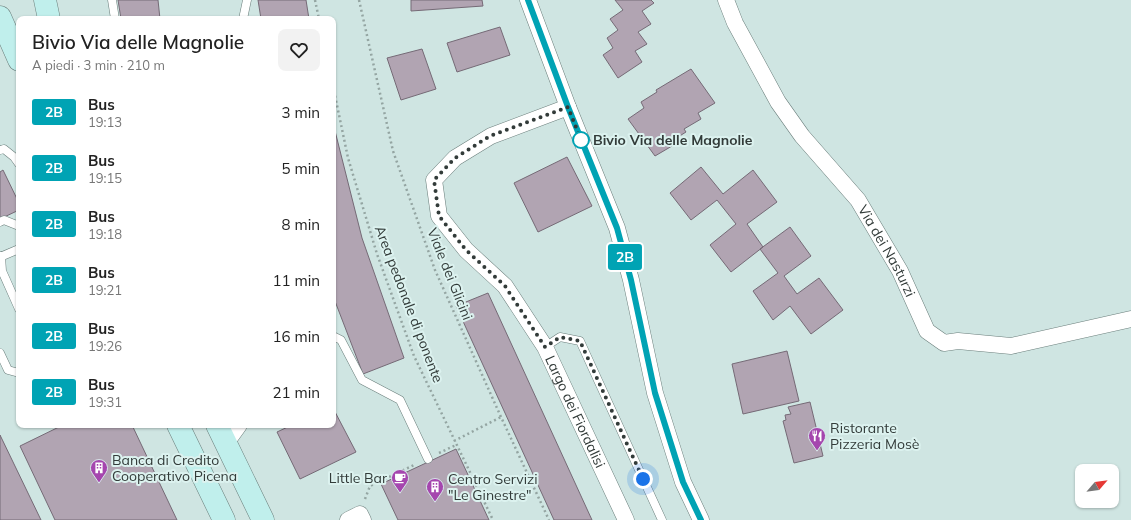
<!DOCTYPE html>
<html lang="it">
<head>
<meta charset="utf-8">
<style>
	body { margin:0; font-family:Mulish,sans-serif; background:#f2f2f2; color:#222; height:100vh; display:flex; flex-direction:column; font-size:15px; white-space:nowrap }
	* { box-sizing:border-box; margin:0 }
	p { font-size:13px; color:#767676 }
	.icon { flex:none; width:22px; height:22px; fill:none; stroke:currentColor; stroke-width:2; stroke-linecap:round; stroke-linejoin:round }
	.map { position:relative; flex:1; overflow:hidden }
	.side { position:absolute; left:16px; top:16px; width:320px; height:412px; display:flex; flex-direction:column; background:#fff; border-radius:8px; box-shadow:0 1px 3px #0004 }
	.side>* { flex:none }
	.badge { padding:0 8px; border-radius:3px; font-size:14px; line-height:26px }
	.needle { width:26px; rotate:62deg }
	.controls { position:absolute; left:1075px; top:464px; display:grid; gap:8px }
	.controls a { display:grid; place-items:center; width:44px; height:44px; border-radius:8px; background:#fff; box-shadow:0 1px 3px #0004; font-size:20px }
	.you { position:absolute; width:20px; height:20px; margin:-10px; border:3px solid #fff; border-radius:50%; background:#1a73e8; box-shadow:0 0 0 6px #1a73e833 }
	.map>.badge { position:absolute; translate:-50% -50%; box-shadow:0 0 0 2px #fff }
	.round { display:grid; place-items:center; flex:none; width:42px; height:42px; border-radius:8px; background:#f2f2f2 }
	.summary { display:flex; align-items:center; justify-content:space-between; height:68px; padding:0 16px }
	h1 { font-size:19px; font-weight:600; line-height:30px }
	ul { padding:0; list-style:none }
	li { display:flex; align-items:center; gap:12px; height:56px; padding:0 16px }
	li div { flex:1 }
	li b { display:block; font-size:15px }
	li em { font-style:normal }
	li .badge { min-width:44px; font-weight:700; text-align:center }
	.map>svg:first-child { display:block }
	.building { fill:#b1a4b2; stroke:#756a76 }
	.lines { fill:none; stroke-linecap:round; stroke-linejoin:round }
	.lane-casing { stroke:#6a7e7b; stroke-width:9 }
	.street-casing { stroke:#6a7e7b; stroke-width:17 }
	.secondary-casing { stroke:#6a7e7b; stroke-width:23 }
	.path { stroke:#94a5a2; stroke-width:2.5; stroke-dasharray:2 3; stroke-linecap:butt }
	.lane { stroke:#fff; stroke-width:8 }
	.street { stroke:#fff; stroke-width:16 }
	.secondary { stroke:#c0efec; stroke-width:22 }
	.line-casing { stroke:#fff; stroke-width:9 }
	.line { stroke:#00a3b4; stroke-width:6 }
	.walk { stroke:#323b39; stroke-width:4; stroke-dasharray:0 7.2 }
	.stop-dot { fill:#fff; stroke:#00a3b4; stroke-width:2 }
	.labels { text-anchor:middle; stroke-width:4; stroke-linejoin:round; paint-order:stroke }
	.stop-label { font-size:14px; font-weight:bold; fill:#323b39; stroke:#dcf2ef; text-anchor:start }
	.street-label { font-size:14px; fill:#323b39; stroke:#dcf2ef }
	.poi-label { font-size:14px; fill:#323b39; stroke:#dcf2ef; text-anchor:start }
</style>
</head>
<body>
<div class="map">
<svg width="1131" height="520" viewBox="0 0 1131 520">
	<rect width="100%" height="100%" fill="#cfe5e2"/>
	<!-- building -->
	<path class="building" d="M118,0h40l2,19h-39z
		M258,0h48l3,19h-48z
		M411,0h71l1,6 -72,5z
		M615,0h36l3,3 -12,8 9,13 -13,8 9,12 -12,7 7,11 -24,16 -15,-23 10,-7 -6,-10 11,-8 -8,-11 13,-9z
		M500,27l10,28 -53,17 -10,-29z
		M422,49l14,40 -35,11 -14,-42z
		M691,69l24,34 -17,10 3,6 -17,10 2,3 -16,10 2,4 -17,10 -27,-37 16,-11 -3,-6 16,-10 -1,-2z
		M333,123l29,115 42,120 -41,16 -30,-78z
		M567,157l25,49 -54,26 -24,-49z
		M701,167l22,27 30,-24 24,32 -30,22 16,23 -32,25 -21,-27 26,-21 -19,-24 -26,20 -21,-27z
		M3,170l16,33v7l-19,9v-47z
		M790,227l21,29 -27,20 13,18 22,-16 24,32 -32,24 -21,-28 -17,14 -20,-29 25,-18 -18,-24z
		M488,293l104,227h-38l-98,-214z
		M787,351l12,50 -56,13 -11,-50z
		M810,402l13,54 -29,7 -11,-42 3,-1 -1,-5 6,-1 -3,-7z
		M333,408l23,44 -56,27 -23,-47 15,-7h41z
		M63,425h69l45,95h-122l-35,-74z
		M0,435l41,85h-41z
		M456,449l33,71h-91l-17,-36z"/>
	<g class="lines">
		<defs>
			<path id="lane" d="M112,0l3,19
				M243,19l4,-19
				M0,150l4,-1 10,8 5,7
				M0,222l4,-2 15,6
				M1,256l1,15 17,38
				M0,257l19,-8
				M333,336l8,4 21,40 38,20 28,59
				M545,347l15,-10 20,4 82,179
				M0,353l8,17 11,3"/>
			<g id="street">
				<path d="M528,0l40,107 49,121 14,52 24,113 28,89 18,38"/>
				<path id="s1" d="M726,0l9,23 43,79 24,34 56,64 42,71 27,60 17,12 14,-2 53,5 120,-27"/>
				<path id="s2" d="M568,107l-77,29 -36,22 -21,22 5,36 27,34 39,36 40,61 81,173"/>
				<path d="M226,443l13,-18"/>
				<path d="M348,520l12,-6 3,6"/>
			</g>
			<path id="secondary" d="M45,0l4,19
				M0,17l19,43
				M178,425l46,95
				M217,425l46,95"/>
		</defs>
		<!-- lane casing -->
		<use href="#lane" class="lane-casing"/>
		<!-- street casing -->
		<use href="#street" class="street-casing"/>
		<!-- secondary casing -->
		<use href="#secondary" class="secondary-casing"/>
		<!-- path -->
		<path class="path" d="M315,0l4,19
			M359,0l34,151 42,119 66,147 48,103
			M333,86l15,72 29,96 37,102 79,164
			M454,441l47,-24
			M439,453l17,-8
			M365,499l5,-13 46,-22"/>
		<!-- lane -->
		<use href="#lane" class="lane"/>
		<!-- street -->
		<use href="#street" class="street"/>
		<!-- secondary -->
		<use href="#secondary" class="secondary"/>
	</g>
	<g class="lines">
		<defs>
			<path id="line" d="M528,0l40,107 49,121 14,52 24,113 28,89 18,38"/>
		</defs>
		<!-- line casing -->
		<use href="#line" class="line-casing"/>
		<!-- line -->
		<use href="#line" class="line"/>
		<!-- walk -->
		<path class="walk" d="M581,140l-13,-33 -78,29 -35,22 -21,22 5,36 27,34 39,36 40,61 15,-10 20,4 63,138"/>
	</g>
	<!-- icons -->
	<defs>
		<symbol id="restaurant-pin" viewBox="-11 -11 22 30"><path d="M0 17L-7.5 6A9.5 9.5 0 1 1 7.5 6Z" fill="#a546ae" stroke="#dcf2ef"/><path d="M-5-6h1v4h1v-4h1v4h1v-4h1v5L-1.5 .5V6h-2V.5L-5-1ZM5-6V6H3V1.5H1.5Q1.5-4 5-6Z" fill="#fff"/></symbol>
		<symbol id="building-pin" viewBox="-11 -11 22 30"><path d="M0 17L-7.5 6A9.5 9.5 0 1 1 7.5 6Z" fill="#a546ae" stroke="#dcf2ef"/><path d="M-4-6H4V6H1V3H-1V6H-4ZM-2.5-4.3h1.7v1.8h-1.7ZM.8-4.3h1.7v1.8H.8ZM-2.5-1h1.7V.8h-1.7ZM.8-1h1.7V.8H.8Z" fill="#fff"/></symbol>
		<symbol id="cafe-pin" viewBox="-11 -11 22 30"><path d="M0 17L-7.5 6A9.5 9.5 0 1 1 7.5 6Z" fill="#a546ae" stroke="#dcf2ef"/><path d="M-5.5-4.5H6V0H3Q3 3.5 0 3.5H-2.5Q-5.5 3.5-5.5 0ZM3-3.2v2h1.7v-2ZM-6 4.5H4V6H-6Z" fill="#fff"/></symbol>
	</defs>
	<g fill-rule="evenodd">
		<use href="#restaurant-pin" x="807" y="426" width="20" height="27"/>
		<use href="#building-pin" x="89" y="458" width="20" height="27"/>
		<use href="#cafe-pin" x="390" y="468" width="20" height="27"/>
		<use href="#building-pin" x="425" y="477" width="20" height="27"/>
	</g>
	<!-- markers -->
	<circle class="stop-dot" cx="581" cy="140" r="8"/>
	<g class="labels">
		<!-- stop labels -->
		<g class="stop-label">
			<text x="593" y="145">Bivio Via delle Magnolie</text>
		</g>
		<!-- street labels -->
		<g class="street-label">
			<text dy="5" stroke="none"><textPath href="#s1" startOffset="300">Via dei Nasturzi</textPath></text>
			<text transform="translate(450 274) rotate(68)" y="5">Viale dei Glicini</text>
			<text transform="translate(409 304) rotate(69)" y="5">Area pedonale di ponente</text>
			<text dy="5" stroke="none"><textPath href="#s2" startOffset="432">Largo dei Fiordalisi</textPath></text>
		</g>
		<!-- poi labels -->
		<g class="poi-label">
			<text x="830" y="433">Ristorante<tspan x="830" dy="16">Pizzeria Mosè</tspan></text>
			<text x="112" y="465">Banca di Credito<tspan x="112" dy="16">Cooperativo Picena</tspan></text>
			<text x="387" y="483" text-anchor="end">Little Bar</text>
			<text x="448" y="484">Centro Servizi<tspan x="448" dy="16">"Le Ginestre"</tspan></text>
		</g>
	</g>
</svg>
<div class="controls">
<a><svg class="needle" viewBox="-14 -14 28 28"><path d="M0-13l5 13h-10z" fill="#e53935"/><path d="M0 13l5-13h-10z" fill="#767676"/></svg></a>
</div>
<div class="you" style="left:643px;top:479px"></div>
<b class="badge" style="left:625px;top:257px;background:#00a3b4;color:#fff">2B</b>
<section class="side">
<div class="summary"><div><h1>Bivio Via delle Magnolie</h1><p>A piedi · 3 min · 210 m</p></div><a class="round"><svg class="icon" aria-label="heart" viewBox="0 0 24 24"><path d="M12 20l-8-8c-3-5 5-10 8-4 3-6 11-1 8 4z"/></svg></a></div>
<ul>
<li><span class="badge" style="background:#00a3b4;color:#fff">2B</span><div><b>Bus</b><p>19:13</p></div><em>3 min</em></li>
<li><span class="badge" style="background:#00a3b4;color:#fff">2B</span><div><b>Bus</b><p>19:15</p></div><em>5 min</em></li>
<li><span class="badge" style="background:#00a3b4;color:#fff">2B</span><div><b>Bus</b><p>19:18</p></div><em>8 min</em></li>
<li><span class="badge" style="background:#00a3b4;color:#fff">2B</span><div><b>Bus</b><p>19:21</p></div><em>11 min</em></li>
<li><span class="badge" style="background:#00a3b4;color:#fff">2B</span><div><b>Bus</b><p>19:26</p></div><em>16 min</em></li>
<li><span class="badge" style="background:#00a3b4;color:#fff">2B</span><div><b>Bus</b><p>19:31</p></div><em>21 min</em></li>
</ul>
</section>
</div>
</body>
</html>
